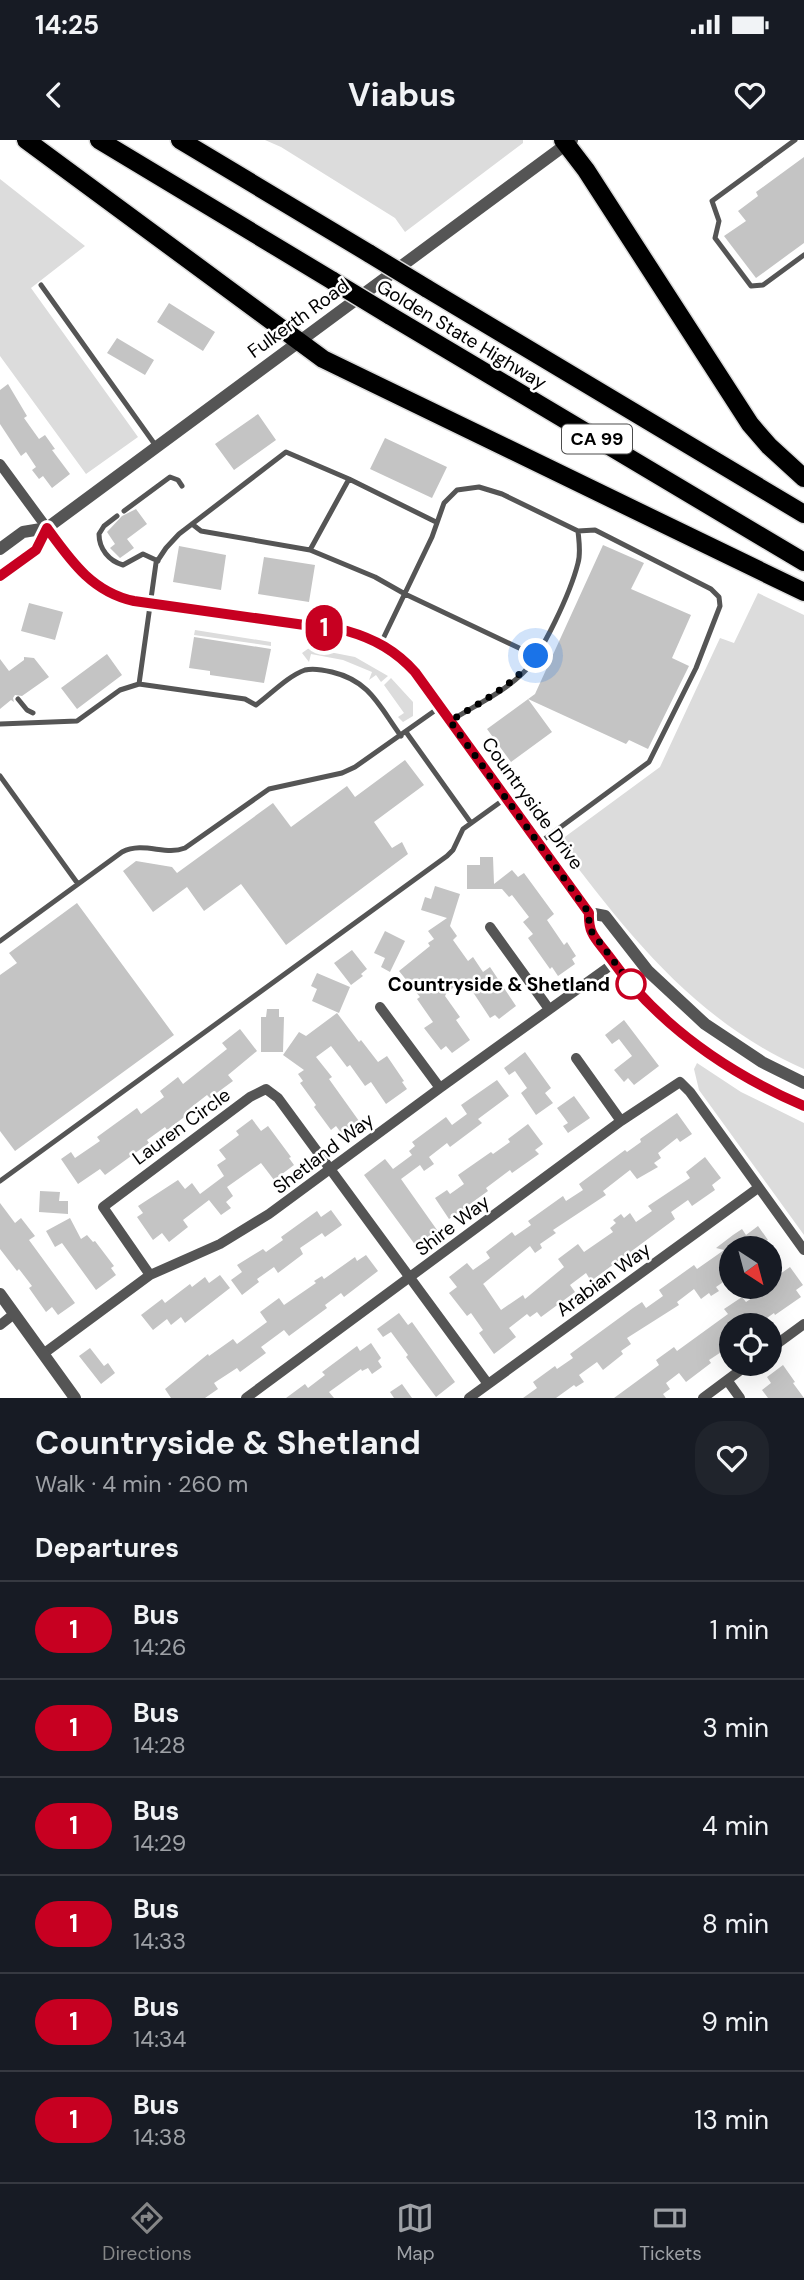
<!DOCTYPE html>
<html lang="en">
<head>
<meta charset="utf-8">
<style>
	body { margin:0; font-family:"DM Sans",sans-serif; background:#20242c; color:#f1f3f6; height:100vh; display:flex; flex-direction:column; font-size:26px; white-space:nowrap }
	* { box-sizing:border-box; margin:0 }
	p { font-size:23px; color:#9ea1a6 }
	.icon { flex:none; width:38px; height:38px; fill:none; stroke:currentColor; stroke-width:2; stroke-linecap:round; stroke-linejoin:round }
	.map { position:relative; height:1258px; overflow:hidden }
	.sheet { display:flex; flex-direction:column; background:#171b24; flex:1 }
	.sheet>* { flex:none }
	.badge { padding:0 14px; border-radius:23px; font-size:24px; line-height:46px }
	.needle { width:46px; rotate:144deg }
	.controls { position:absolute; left:719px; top:1096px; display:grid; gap:14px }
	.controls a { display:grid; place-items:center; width:63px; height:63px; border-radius:50%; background:#171b24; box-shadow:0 7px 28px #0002; font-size:35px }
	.you { position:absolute; width:35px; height:35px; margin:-18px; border:5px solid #fff; border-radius:50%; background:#1a73e8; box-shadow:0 0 0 10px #1a73e833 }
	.map>.badge { position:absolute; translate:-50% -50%; box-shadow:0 0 0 4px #fff }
	h2 { padding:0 35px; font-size:26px; line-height:63px }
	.round { display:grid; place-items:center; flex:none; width:74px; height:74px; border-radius:28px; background:#20242c }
	.headline { display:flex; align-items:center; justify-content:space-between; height:119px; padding:0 35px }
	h1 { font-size:33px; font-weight:700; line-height:52px }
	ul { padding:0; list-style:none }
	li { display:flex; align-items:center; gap:21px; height:98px; padding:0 35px; border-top:2px solid #363941 }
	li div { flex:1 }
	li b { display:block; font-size:26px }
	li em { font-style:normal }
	li .badge { min-width:77px; font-weight:700; text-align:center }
	.status { display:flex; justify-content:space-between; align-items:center; height:49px; padding:0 35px; background:#171b24; direction:ltr }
	.status svg { height:19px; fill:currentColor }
	header { display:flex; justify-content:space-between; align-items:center; height:91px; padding:0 35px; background:#171b24; font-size:32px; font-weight:700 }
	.dock { display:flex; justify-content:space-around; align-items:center; height:98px; border-top:2px solid #363941; background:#171b24; font-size:19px; color:#9ea1a6 }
	.dock a { display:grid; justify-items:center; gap:4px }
	.dock .active { color:#858687 }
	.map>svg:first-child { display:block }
	.green { fill:#dcdcdc }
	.building { fill:#c4c4c4 }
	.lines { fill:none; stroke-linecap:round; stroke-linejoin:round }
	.motorway-casing { stroke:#dbdbdb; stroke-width:21 }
	.service { stroke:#555; stroke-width:5 }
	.minor { stroke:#555; stroke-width:10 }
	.tertiary { stroke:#555; stroke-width:12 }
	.motorway { stroke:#000; stroke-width:18 }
	.motorway-bridge-casing { stroke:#dbdbdb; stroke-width:21; stroke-linecap:butt }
	.motorway-bridge { stroke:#000; stroke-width:18 }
	.line-casing { stroke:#fff; stroke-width:16 }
	.line { stroke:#c70021; stroke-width:10 }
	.walk { stroke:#000; stroke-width:7; stroke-dasharray:0 12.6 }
	.stop-dot { fill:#fff; stroke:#c70021; stroke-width:3.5 }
	.labels { text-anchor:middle; stroke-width:5; stroke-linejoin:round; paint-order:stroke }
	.shield { fill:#fff; stroke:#4c4c4c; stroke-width:2 }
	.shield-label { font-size:18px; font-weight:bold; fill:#000 }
	.street-label { font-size:19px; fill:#000; stroke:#fff }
	.stop-label { font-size:19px; font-weight:bold; fill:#000; stroke:#fff; text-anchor:end }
</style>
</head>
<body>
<div class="status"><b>14:25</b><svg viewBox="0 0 49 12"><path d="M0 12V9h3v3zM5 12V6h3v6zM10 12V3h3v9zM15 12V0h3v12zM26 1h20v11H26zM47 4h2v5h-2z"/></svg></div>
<header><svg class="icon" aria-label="back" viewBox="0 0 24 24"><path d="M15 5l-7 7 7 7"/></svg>Viabus<svg class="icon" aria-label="heart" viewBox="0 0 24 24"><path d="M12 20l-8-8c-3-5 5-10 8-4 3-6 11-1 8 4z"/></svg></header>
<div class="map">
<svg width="804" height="1258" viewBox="0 0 804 1258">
	<rect width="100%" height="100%" fill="#fff"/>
	<!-- green -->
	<path class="green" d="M265,0h258v3l-118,89 -10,-14 -114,-71z
		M0,39l85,67 -54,42 107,149 -52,37 -86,-118z
		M758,453l46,22v454c-109,-48 -176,-135 -246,-227l102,-75 60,-129 14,5z
		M195,490l76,12v4l-77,-11z
		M309,508l46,9 33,19 -7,6 -5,-7 -7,5 3,-8 -29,-12 -32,-6 -2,8 -7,-9z
		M391,538l22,24v14l-10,6 -5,-5 6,-4 -20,-28z
		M697,923l44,29 63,31v112l-105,-145 -5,-21z"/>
	<!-- building -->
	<path class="building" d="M804,17v86l-48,35 -32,-42 22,-15 -8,-10 20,-15 -2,-4z
		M169,163l46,29 -12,19 -46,-29z
		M117,198l37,22 -9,15 -38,-22z
		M8,244l19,32 -3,2 15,21 6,-4 10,14 -3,1 18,24 -18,14 -9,-12 -4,3 -7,-9 4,-3 -10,-15 -5,4 -21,-32v-34z
		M258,274l18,26 -42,30 -19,-26z
		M385,298l62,29 -15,31 -62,-29z
		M136,369l11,15 -20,15 7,9 -14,10 -10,-10 5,-4 -8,-12 15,-16z
		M603,405l41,18 -13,26 60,26 -19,43 17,8 -41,83 -19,-9 -3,4 -98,-45 24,33 -41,30 -24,-33 48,-35z
		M179,406l47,9 -5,35 -48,-8z
		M264,417l51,8 -6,37 -51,-8z
		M29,463l34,9 -8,28 -34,-9z
		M194,497l77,12 -7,34 -54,-8v-4l-21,-3z
		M107,514l15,21 -45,34 -16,-21z
		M24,517l10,1 15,19 -27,19 -7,-1 -2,3 1,4 -3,-2 -11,9v-50l9,12 15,-11z
		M405,620l19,25 -50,37 18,26 10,-6 6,12 -122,91 -45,-61 -37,27 -17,-24 -34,25 -30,-41 13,-10 36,6 5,6 96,-70 18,24 56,-41 8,11z
		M480,717h13l1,27 18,-14 6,7 6,-4 30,41 -7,6 17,25 3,-3 9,14 -4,3 3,5 -17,12 -6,-9 -2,2 -22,-31 5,-4 -10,-12 6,-5 -17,-22 -3,2 -7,-8h-35v-24h13z
		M435,746l25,8 -10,32 7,10 -4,4 15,21 5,-4 10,15 7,-5 26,39 -17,13 -4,-4 -5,3 -25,-38 -18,12 -2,4 15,21 -4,3 14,20 -18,13 -6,-7 -5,4 -17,-22 9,-6 -16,-23 3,-2 -21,-26 31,-25 -2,-3 6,-4 -6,-8 19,-13 -26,-8 4,-13 6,2z
		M77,763l97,132 -159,116 -15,-20v-156l17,-12 -8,-10z
		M385,791l20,10 -15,31 -9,-5 4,-9 -11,-5z
		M352,810l15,19 -6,5 2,2 -12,9 -17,-22z
		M317,833l33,14 -11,26 -27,-12 5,-12 -6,-3z
		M267,869h12v8h5l-1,35h-22v-35h5z
		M337,873l22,29 2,-2 17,22 9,-6 17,25 -2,1 5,7 -21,15 -15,-22 -6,4 -15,-21 -3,2 -16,-21 -15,11 16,20 -3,2 30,42 -17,13 -6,-8 -5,4 -17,-23 2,-2 -16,-22 3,-2 -5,-7 6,-4 -21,-15 16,-23 7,4z
		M624,880l35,46 -25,19 -6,-7 -4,4 -10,-12 18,-14 -13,-17 -7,5 -7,-9z
		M240,889l17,22 -29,24 5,6 -23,17 -3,-3 -18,14 2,3 -24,18 -2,-3 -18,13 2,3 -44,32 -5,-6 -22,15 -17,-25 10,-7 4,6 25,-17 -3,-4 40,-29 4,6 23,-17 -4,-6 18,-14 5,7 44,-35 -5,-6z
		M525,912l26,36 -6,5 8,10 -17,12 -15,-22 6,-5 -12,-17 -6,4 -5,-7z
		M497,940l12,16 -31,23 4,4 -32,24 -3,-4 -18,14 5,7 -10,7 -4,-6 -19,14 36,51 -21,16 -52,-71 21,-16 8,10 19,-14 -3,-4 6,-5 -3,-4 34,-25 6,8 15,-11 -6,-9z
		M574,956l16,22 -22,15 -5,-7 5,-3 -11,-15z
		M677,973l15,21 -12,8 -3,-4 -19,15 3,5 -7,5 4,4 -21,12 -7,-9 -27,21 3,4 -53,35 3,3 -16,11 2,4 -7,5 -5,-7 -47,38 1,1 17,25 22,-15 2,4 39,-32 -6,-8 20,-15 6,8 29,-20 -3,-4 6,-5 -3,-3 8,-6 3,4 6,-5 6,9 16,-11 -4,-5 42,-28 -4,-6 19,-15 16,21 -9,7 3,5 -23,16 -4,-6 -17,12 4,7 -84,62 -5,-8 -16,12 5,7 -34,25 -4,-5 -7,5 -3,-3 -18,14 7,9 -22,17 -15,-21 4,-3 -12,-17 -4,3 -18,-23 8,-6 -8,-10 18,-14 6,7 17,-12 -4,-6 26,-20 3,4 16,-11 -3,-4 35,-25 3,5 17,-11 -4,-6 46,-34 2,2 14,-10 -1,-3z
		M252,979l9,12 7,-5 23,31 -2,1 5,7 -20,15 -13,-17 -34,24 6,9 -7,6 5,6 -10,7 -12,-15 -26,20 5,7 -19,15 -7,-9 -9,7 -16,-23 6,-4 -5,-7 40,-26 7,9 7,-6 8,11 24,-18 -7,-11 9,-6 -7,-9 20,-15 -3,-4z
		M528,984l15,20 -8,6 4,4 -27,19 -2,-3 -24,18 2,3 -39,28 -14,-21 12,-8 3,4 14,-10 -6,-9 33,-23 2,2 17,-12 -2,-3z
		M40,1051l20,1 -1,9h9v13l-29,-2z
		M0,1063l15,20 6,-5 14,18 -6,4 46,63 -17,12 -6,-8 -6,5 -17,-24 3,-2 -13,-17 -2,2 -17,-22z
		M331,1070l11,15 -17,12 -3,-4 -22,15 3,6 -25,19 -4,-6 -17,12 2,3 -17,13 -11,-15 11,-8 -5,-7 26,-16 3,3 17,-12 -2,-3 36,-26 4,6z
		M70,1078l11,21 6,-4 6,7 2,-1 19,25 -3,2 5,7 -20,15 -34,-47 -7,4 -9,-16z
		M758,1086l10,14 -6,3 3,5h-33v28l-16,11 3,4 -8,5 -2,-3 -8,6 -7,-10 -17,13 2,3 -52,33 4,6 -10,7 2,3 -20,16 -6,-8 -18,13 5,7 -8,5 -2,-2 -18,13h-33l14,-10 -4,-6 22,-16 2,3 16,-11 -3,-4 63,-46 9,-6 4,6 17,-12 -4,-6 35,-25 3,4 20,-14 7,-5 -8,-2 17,-13 9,-6 4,6z
		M366,1115l12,16 -34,26 -3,-4 -16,12 2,3 -38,28 -5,-6 -23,17 5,6 -26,19 -3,-4 -23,15 4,6 -13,9h-34l-6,-9 43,-35 1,2 24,-17 4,5 30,-22 -7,-10 19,-14 5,7 32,-22 -2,-2 8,-5 2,3 31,-22 2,4z
		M790,1127l13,18 -7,5 5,7 -26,18 -1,-2 -17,12h-25v20l-23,15 2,3 -25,19 -7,-9 -13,10 4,6 -7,5 3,4h-52l45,-33 -3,-5 18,-13 3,4 51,-37 -4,-5 18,-12 4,5 24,-16v-5z
		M220,1135l10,13 -45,35 -4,-6 -10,8 -4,-6 -14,11 -12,-15 21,-16 3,4 25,-19 2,3 13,-10 4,6z
		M399,1173l9,12 4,-3 43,60 -19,15 -30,-40 2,-2 -17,-23 -8,5 -6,-8z
		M371,1203l10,15 -3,3 4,6 -10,7 -4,-6 -6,3 -1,-2 -32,23 5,6h-48l19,-14 3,4 17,-13 -3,-3 35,-26 3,5z
		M90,1208l14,18 4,-3 7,10 -14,11 -22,-28z
		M783,1225l12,17 -2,1 11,15h-36l-6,-8 9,-7 -4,-6z
		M402,1244l10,14h-18l-4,-6z"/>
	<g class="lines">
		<defs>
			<path id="motorway" d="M26,0l297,219 481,233
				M99,0l234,141
				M180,0l190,114
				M563,0l23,30 164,254 19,22 35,32
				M426,148l378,226
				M389,175l415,247"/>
		</defs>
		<!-- motorway casing -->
		<use href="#motorway" class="motorway-casing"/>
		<!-- service -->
		<path class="service" d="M795,0l-83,61 7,20 -4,17 36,48 12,-1 41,-30
			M41,145l115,161
			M124,371l46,-34 8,3 4,6
			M117,376l-13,10 -5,8c0,15 10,27 24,31l20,-11 15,7
			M192,384l9,7 109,19 65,27 30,17 131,62
			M310,410l39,-71
			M381,503l51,-106 12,-34 13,-13 22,-3 23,7 76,37c1,11 3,22 0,32 -7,28 -36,92 -56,111 -20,19 -48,32 -72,47
			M139,544l17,-121 10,-15 13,-14 107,-82 63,27 87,43
			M18,559l9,11 6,3
			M0,584l77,-3 43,-31 19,-6 106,15 11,6c15,-11 32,-29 49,-35 8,-2 19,0 27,2 38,9 47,34 69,64
			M406,592l65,91
			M0,636l78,108
			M539,703l110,-81 47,-94 24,-62 -1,-9 -8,-8 -116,-59 -17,1
			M0,801l122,-89c22,-11 43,4 63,-4l84,-59 73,-16 13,-6 85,-60
			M0,1041l447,-325 6,-6 10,-21 43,-31"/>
		<!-- minor -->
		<path class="minor" d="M0,324l47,64
			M490,787l59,82
			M380,867l60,81
			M576,918l45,63
			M150,1135l-47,-68 147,-110 16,-8 12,9 210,286
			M0,1185l14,-11
			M770,1209l34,-25
			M43,1214l107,-79 70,-31 49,-30 171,-126 174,-125
			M727,1240l13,18
			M246,1258l375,-277 59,-39 10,10 114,158
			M469,1258l289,-210
			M703,1258l47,-35"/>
		<!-- tertiary -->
		<path class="tertiary" d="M47,388c24,33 45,64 87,73l213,30c28,8 49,20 68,41l174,241c-1,21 7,26 19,42 49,69 120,118 196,151
			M0,409l23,-17 24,-4
			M0,436l36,-26 11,-22 525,-388
			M589,773l16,3 43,55 57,53 57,38 42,21
			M0,1154l75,104"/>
		<!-- motorway -->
		<use href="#motorway" class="motorway"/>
		<defs>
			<path id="motorway-bridge" d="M370,114l56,34
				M333,141l56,34"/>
		</defs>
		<!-- motorway-bridge casing -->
		<use href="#motorway-bridge" class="motorway-bridge-casing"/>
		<!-- motorway-bridge -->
		<use href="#motorway-bridge" class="motorway-bridge"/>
	</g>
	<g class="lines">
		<defs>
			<path id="line" d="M0,436l36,-26 11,-22c24,33 45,64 87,73l213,30c28,8 49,20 68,41l174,241c-1,21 7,26 19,42 49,69 120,118 196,151"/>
		</defs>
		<!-- line casing -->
		<use href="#line" class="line-casing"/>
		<!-- line -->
		<use href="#line" class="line"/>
		<!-- walk -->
		<path class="walk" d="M536,516c-23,30 -55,46 -86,65l139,192v15l42,56"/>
	</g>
	<!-- markers -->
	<circle class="stop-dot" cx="631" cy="844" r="14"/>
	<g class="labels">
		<!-- shield labels -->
		<rect class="shield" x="562" y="284.5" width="70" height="29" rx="5"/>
		<g class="shield-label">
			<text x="597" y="305">CA 99</text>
		</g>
		<!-- street labels -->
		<g class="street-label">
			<text transform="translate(298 178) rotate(-36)" y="7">Fulkerth Road</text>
			<text transform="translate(462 194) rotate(31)" y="7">Golden State Highway</text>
			<text transform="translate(533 663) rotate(54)" y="7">Countryside Drive</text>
			<text transform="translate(181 986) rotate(-36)" y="7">Lauren Circle</text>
			<text transform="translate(323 1013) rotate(-37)" y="7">Shetland Way</text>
			<text transform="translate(452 1085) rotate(-37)" y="7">Shire Way</text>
			<text transform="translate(603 1139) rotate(-36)" y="7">Arabian Way</text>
		</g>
		<!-- stop labels -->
		<g class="stop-label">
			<text x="610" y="851">Countryside &amp; Shetland</text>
		</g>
	</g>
</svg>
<div class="controls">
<a><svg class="needle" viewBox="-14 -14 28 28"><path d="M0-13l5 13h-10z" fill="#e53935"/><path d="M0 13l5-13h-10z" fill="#9ea1a6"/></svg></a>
<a><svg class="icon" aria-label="locate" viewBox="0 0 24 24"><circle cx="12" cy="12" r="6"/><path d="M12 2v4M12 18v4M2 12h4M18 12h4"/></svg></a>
</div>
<div class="you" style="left:536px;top:516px"></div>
<b class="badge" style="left:324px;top:488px;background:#c70021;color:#fff">1</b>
</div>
<section class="sheet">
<div class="headline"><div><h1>Countryside &amp; Shetland</h1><p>Walk · 4 min · 260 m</p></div><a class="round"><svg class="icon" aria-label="heart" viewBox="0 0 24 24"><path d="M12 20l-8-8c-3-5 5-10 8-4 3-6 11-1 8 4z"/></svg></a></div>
<h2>Departures</h2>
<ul>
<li><span class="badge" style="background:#c70021;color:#fff">1</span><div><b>Bus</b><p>14:26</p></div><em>1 min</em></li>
<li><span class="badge" style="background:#c70021;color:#fff">1</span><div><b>Bus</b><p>14:28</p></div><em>3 min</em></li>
<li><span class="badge" style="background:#c70021;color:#fff">1</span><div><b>Bus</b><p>14:29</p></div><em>4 min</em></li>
<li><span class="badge" style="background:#c70021;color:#fff">1</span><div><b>Bus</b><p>14:33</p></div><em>8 min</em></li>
<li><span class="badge" style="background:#c70021;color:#fff">1</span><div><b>Bus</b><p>14:34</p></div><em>9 min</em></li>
<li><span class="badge" style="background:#c70021;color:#fff">1</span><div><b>Bus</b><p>14:38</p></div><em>13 min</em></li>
</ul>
</section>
<nav class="dock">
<a class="active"><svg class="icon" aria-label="directions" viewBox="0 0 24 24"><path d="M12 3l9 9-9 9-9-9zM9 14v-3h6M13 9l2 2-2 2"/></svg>Directions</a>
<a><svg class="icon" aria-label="map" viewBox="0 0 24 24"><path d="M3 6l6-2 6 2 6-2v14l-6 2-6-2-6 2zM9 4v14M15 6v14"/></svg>Map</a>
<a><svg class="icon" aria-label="tickets" viewBox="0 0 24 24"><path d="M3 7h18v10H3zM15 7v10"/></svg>Tickets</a>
</nav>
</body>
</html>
